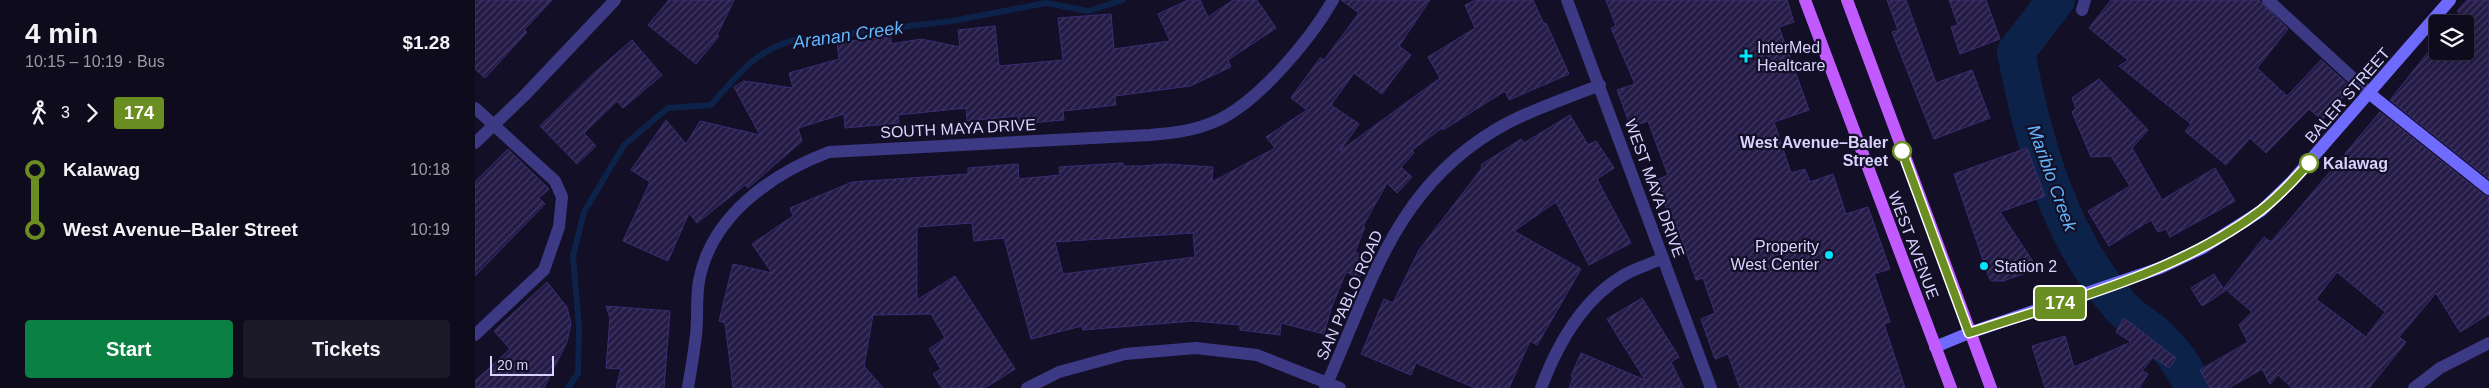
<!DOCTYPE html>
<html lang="en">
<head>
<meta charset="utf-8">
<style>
	body { margin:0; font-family:Arial,sans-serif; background:#1c1929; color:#f1f3f6; height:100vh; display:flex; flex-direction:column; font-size:19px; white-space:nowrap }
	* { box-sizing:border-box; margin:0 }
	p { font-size:16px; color:#9b9ba3 }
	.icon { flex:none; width:28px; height:28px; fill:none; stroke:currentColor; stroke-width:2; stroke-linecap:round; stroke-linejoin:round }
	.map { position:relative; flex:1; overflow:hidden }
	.details { display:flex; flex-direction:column; background:#0e0b1c; width:475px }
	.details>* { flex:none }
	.badge { padding:0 10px; border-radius:4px; font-size:18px; line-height:32px }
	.controls { position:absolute; left:1954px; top:15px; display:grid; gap:10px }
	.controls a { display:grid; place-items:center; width:45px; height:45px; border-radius:5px; background:#0e0b1c; box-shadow:0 5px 20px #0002,0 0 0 1px #2e2b3b; font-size:25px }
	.scale { position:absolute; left:15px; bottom:12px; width:64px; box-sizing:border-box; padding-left:5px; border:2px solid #d9d4ff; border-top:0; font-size:14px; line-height:18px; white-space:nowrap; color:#d9d4ff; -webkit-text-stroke:4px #130f26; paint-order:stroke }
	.map>.badge { position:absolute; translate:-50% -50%; box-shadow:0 0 0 2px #fff }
	.legs { display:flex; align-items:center; gap:8px; height:55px; padding:0 25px; font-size:16px }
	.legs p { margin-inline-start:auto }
	.headline { display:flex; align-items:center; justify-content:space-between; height:85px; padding:0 25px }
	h1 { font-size:28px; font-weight:700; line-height:38px }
	.cta { display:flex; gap:10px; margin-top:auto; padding:10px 25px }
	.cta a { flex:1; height:58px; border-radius:5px; background:#0b8043; color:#fff; font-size:20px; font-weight:700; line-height:58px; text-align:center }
	.cta a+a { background:#1c1929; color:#f1f3f6 }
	ul { padding:0 25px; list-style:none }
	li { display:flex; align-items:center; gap:18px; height:60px; font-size:19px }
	li i { display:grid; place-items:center; width:8px; height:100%; margin:0 6px; background:currentColor }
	li i::after { content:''; width:12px; height:12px; margin:-6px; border:4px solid; border-radius:50%; background:#0e0b1c }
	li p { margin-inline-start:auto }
	li:first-child i { background:linear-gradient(#0000 50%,currentColor 0) }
	li:last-child i { background:linear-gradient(currentColor 50%,#0000 0) }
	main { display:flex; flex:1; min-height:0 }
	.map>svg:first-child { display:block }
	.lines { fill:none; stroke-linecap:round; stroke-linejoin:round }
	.stream { stroke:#0c2248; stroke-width:6 }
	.river { stroke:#0c2248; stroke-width:38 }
	.building { fill:url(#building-hatch); stroke:#3b2d73; fill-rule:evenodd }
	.street { stroke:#3d3a85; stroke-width:12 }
	.secondary { stroke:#6f6bff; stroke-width:12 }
	.primary { stroke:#c25bff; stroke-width:12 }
	.line-1-casing { stroke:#fff; stroke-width:11 }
	.line-1 { stroke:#6b8e23; stroke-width:8 }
	.poi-dot { fill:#00e5ff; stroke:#130f26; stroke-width:2 }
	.stop-1-dot { fill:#fff; stroke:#6b8e23; stroke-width:2.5 }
	.labels { text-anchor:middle; stroke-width:4.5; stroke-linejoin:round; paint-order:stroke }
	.poi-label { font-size:16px; fill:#d9d4ff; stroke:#130f26; text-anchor:start }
	.street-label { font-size:16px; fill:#d9d4ff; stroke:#130f26 }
	.stop-label { font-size:16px; font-weight:bold; fill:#d9d4ff; stroke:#130f26; text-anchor:end }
	.water-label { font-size:18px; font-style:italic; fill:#62b6ff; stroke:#130f26 }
</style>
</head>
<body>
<main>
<section class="details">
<div class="headline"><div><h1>4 min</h1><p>10:15 – 10:19 · Bus</p></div><b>$1.28</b></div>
<div class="legs"><svg class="icon" aria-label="walk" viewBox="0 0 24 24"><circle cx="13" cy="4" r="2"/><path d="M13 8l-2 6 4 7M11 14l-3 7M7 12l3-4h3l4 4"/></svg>3<svg class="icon" aria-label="forward" viewBox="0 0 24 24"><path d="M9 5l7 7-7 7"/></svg><b class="badge" style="background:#6b8e23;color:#fff">174</b></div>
<ul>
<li><i style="color:#6b8e23"></i><b>Kalawag</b><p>10:18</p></li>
<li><i style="color:#6b8e23"></i><b>West Avenue–Baler Street</b><p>10:19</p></li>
</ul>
<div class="cta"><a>Start</a><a>Tickets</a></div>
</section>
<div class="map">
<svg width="2014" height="388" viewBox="0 0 2014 388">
	<defs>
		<pattern id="building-hatch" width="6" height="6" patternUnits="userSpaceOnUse" patternTransform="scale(1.25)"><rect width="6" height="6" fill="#241b47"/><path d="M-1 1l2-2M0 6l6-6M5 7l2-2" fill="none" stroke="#433b63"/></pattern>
	</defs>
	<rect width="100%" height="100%" fill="#130f26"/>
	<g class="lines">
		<!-- stream -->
		<path class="stream" d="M93,388l10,-15 1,-45 -6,-72 11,-44 40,-67 44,-37 43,-3c26,-29 43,-54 83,-65l158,-19 94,-18 42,8 35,-11"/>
		<!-- river -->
		<path class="river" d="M1581,0l-40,52c17,89 43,185 105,255 11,12 26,20 38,31 14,13 27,32 35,50"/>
	</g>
	<!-- building -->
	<path class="building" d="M0,0h77l-28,30 3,2 -42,46 -10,-9z
		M194,0h65l-17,35 2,1 -23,28 -48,-39z
		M713,0h12l8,17 25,-17h24l19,28 -48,32 3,7 -41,19 -75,10 1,9 -53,6 1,9 -46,4v-8l-51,5 -1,-13 -68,7 1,8 -54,5 -1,-14 -46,14 4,13 -54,47 -3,-3 -48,38 -8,-10 -21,48 -45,-20 27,-59 -19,-12 35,-50 20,24 14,-23 60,14 -26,-48 10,-6 49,7 -4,-15 50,-14 -2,-17 54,-5v7l30,-5 39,8 -2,-17 37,-4 4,40 64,-6 -5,-42 53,-4 3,35 56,-8 -12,-27z
		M866,0h89l-31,46 12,9 -29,39 -28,-21 -23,32 28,19 -19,27 100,-73 -12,-21 47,-29 -10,-23 11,-5h57l11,24 2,-1 23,51 -60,26 -4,-9 -62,39 -1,-2 -30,22 2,3 -13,14 11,10 -15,16 -10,-10 -24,43 2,1 -10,25 14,7 -10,19 -13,-6 -15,37 -7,25 -43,-11 -1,12 -40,-5v-5l-47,-4 -110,9 -1,-4 -51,13 -27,-101 -30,3 -2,-18 -55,4v73l38,-24 60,93 -30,19h-43l-9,-14 8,-5 -12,-20 16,-11 -14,-24 -58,1 -9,51 19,22h-150l-8,-65 -6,-2 14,-57 39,9 -20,-29 41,-28 -3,-8 62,-26 116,-8v-6l50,-4 1,15 41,-4 -1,-8 64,-4v3h19l24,-2 47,3 -1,15 63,-34 -9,-11 41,-27 -16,-12 29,-40 4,2 35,-47zM718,233l2,24 -132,17 -8,-32z
		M1131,0h181l7,22 -15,5 30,83 -35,12 17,51 14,-4 5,13 23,-8 13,40 22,-7 22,62 -16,5 16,48 -6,2 21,64h-165l-12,-34 -13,5 -14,-40 14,-6 -12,-35 -7,2 -19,-54 -4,2 -17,-48 12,-5 -20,-54 -17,6 -14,-37 18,-6 -24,-56 5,-2z
		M1412,0h19l30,83 36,-13 18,48 -56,21 -42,-107 6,-2z
		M1474,0h37l14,39 -40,15 -9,-27 7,-2z
		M1636,0h148l29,29 -31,39 30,28 34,-36 31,28 -30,32 -13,-11 -43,44 -16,-15 -24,27 -41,-34 6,-7 -72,-58 9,-6 -39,-32z
		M1992,0h22v179l-99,-79 47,-59v10h28v-27h-12l8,-9 -4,-4z
		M157,40l30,35 -39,33 -6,-7 -33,32 12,13 -19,18 -37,-38 54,-53z
		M1624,79l49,51 -16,18 30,52 53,-32 20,33 -65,36 -4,-8 -8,3 -7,-12 -42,26 -21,-35 42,-25 -19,-30 -20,1 -19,-45 4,-4 -4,-10z
		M1905,112l104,83 5,2v117l-29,18 -24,-39 -37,44 7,5 -37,46h-77l-14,-13 -8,9 -8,-15 -33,19h-19l-10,-18 48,-28 -9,-17 13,-13 -28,-24 40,-51 7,5zM1862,272l48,40 -19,25 -50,-38z
		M1095,115l18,30 8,-4 18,27 -17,11 34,64 -42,22 -33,-63 -42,29 67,38 -44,76 -7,-4 -21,47h-34l-59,-25 -5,12 -50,-21 23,-55 9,4 26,-53 63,-82 -1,-3 40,-26 3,4z
		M1552,148l18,48 -45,16 38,57 -35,12h-11l-3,-3 -35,-104z
		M33,149l41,40 -10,9 6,6 -70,72v-94z
		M1739,274l11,17 -23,15 -11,-18z
		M72,282l20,25 4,16 -4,19 -23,46h-69v-7l35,-32 -16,-18z
		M1167,298l37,59 -8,5 13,26h-115l4,-11 -2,-1 10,-23 64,27 -38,-61z
		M131,306l64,5 -6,77h-48l5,-19 -15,-1 4,-50z
		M1649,318l52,40 -7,10 -16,-11 -11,14 6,3 -9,14h-94l-13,-42 33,-10 9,31 57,-25 -15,-10z"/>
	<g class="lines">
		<!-- street -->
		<path class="street" d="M1092,0l144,388
			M1793,0l102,94
			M1607,10l3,-10
			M0,108l80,73 7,16 -3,30 -15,43 -69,65
			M0,143l49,-47 91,-96
			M213,388c3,-18 6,-36 8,-53 2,-18 0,-37 3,-54 12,-65 72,-107 130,-129l321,-17c22,-2 43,-4 64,-13 43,-18 96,-82 119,-122
			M552,388l32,-16 66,-18 71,-6 61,7 83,33
			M850,388c46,-101 67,-196 170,-258 32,-19 70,-31 105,-45
			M1066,388c16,-43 42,-89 83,-113 12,-7 27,-11 39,-17
			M1939,388l26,-20 49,-25"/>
		<!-- secondary -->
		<path class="secondary" d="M1895,94l119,95
			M1460,347l34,-14 191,-65 43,-20 28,-18 30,-19 31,-30 158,-181"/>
		<!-- primary -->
		<path class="primary" d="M1330,0l146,388
			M1372,0l144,388"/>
	</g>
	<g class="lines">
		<defs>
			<path id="line-1" d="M1427,151l67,182c97,-32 209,-60 291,-122 18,-14 34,-31 49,-48"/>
		</defs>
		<!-- line-1 casing -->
		<use href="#line-1" class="line-1-casing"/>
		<!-- line-1 -->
		<use href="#line-1" class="line-1"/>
	</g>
	<!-- markers -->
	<g class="poi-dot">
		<path d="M1268.5 48.5h5v5h5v5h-5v5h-5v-5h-5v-5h5z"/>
		<circle cx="1354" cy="255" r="5"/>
		<circle cx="1509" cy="266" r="5"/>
	</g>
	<g class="stop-1-dot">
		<circle cx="1427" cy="151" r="9"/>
		<circle cx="1834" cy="163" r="9"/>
	</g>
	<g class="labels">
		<!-- poi labels -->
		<g class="poi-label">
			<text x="1282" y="53">InterMed<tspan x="1282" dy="18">Healtcare</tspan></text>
			<text x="1344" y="252" text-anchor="end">Properity<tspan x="1344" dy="18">West Center</tspan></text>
			<text x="1519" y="272">Station 2</text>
		</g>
		<!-- street labels -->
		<g class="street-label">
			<text transform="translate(1872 95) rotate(-49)" y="6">BALER STREET</text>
			<text transform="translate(483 128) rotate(-3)" y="6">SOUTH MAYA DRIVE</text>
			<text transform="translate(1180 188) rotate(70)" y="6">WEST MAYA DRIVE</text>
			<text transform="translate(1439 245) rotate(69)" y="6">WEST AVENUE</text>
			<text transform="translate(874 295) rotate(-66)" y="6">SAN PABLO ROAD</text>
		</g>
		<!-- stop labels -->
		<g class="stop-label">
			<text x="1413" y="148">West Avenue–Baler<tspan x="1413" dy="18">Street</tspan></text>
			<text x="1848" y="169" text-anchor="start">Kalawag</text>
		</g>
		<!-- water labels -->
		<g class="water-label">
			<text transform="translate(373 35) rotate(-8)" y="6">Aranan Creek</text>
			<text transform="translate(1577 178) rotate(70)" y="6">Mariblo Creek</text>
		</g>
	</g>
</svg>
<div class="controls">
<a><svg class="icon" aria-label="layers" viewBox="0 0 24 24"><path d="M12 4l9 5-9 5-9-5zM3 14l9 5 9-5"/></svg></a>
</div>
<div class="scale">20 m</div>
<b class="badge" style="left:1585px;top:303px;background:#6b8e23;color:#fff">174</b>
</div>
</main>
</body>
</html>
